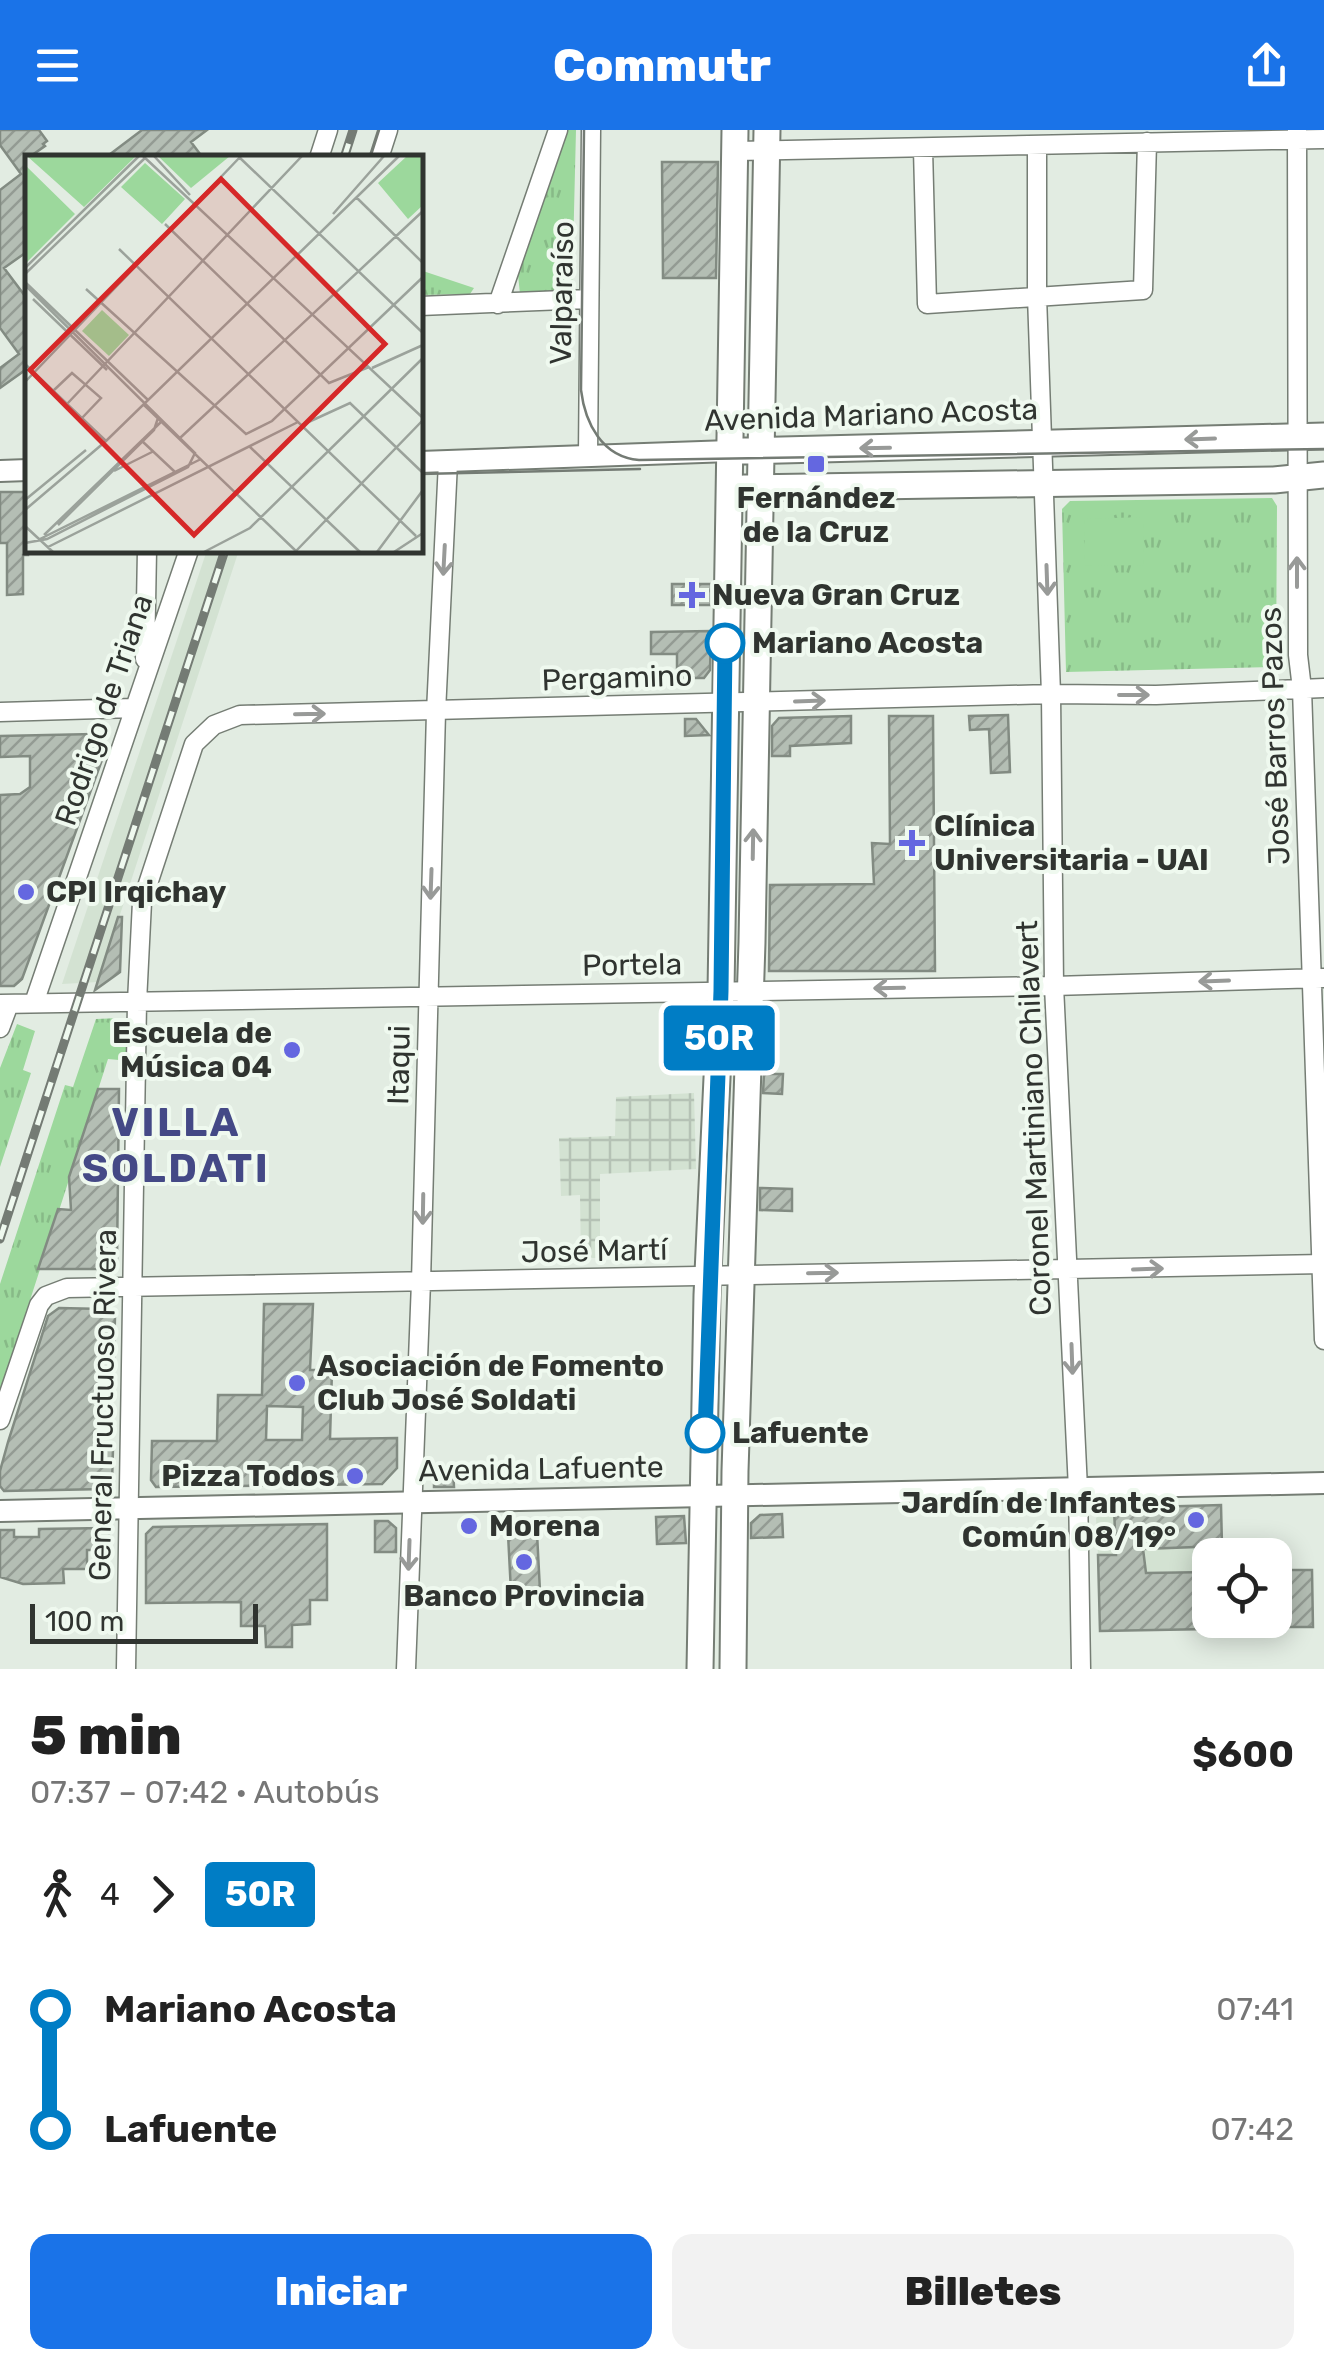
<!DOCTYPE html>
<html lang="es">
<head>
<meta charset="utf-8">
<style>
	body { margin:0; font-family:Rubik,sans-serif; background:#f2f2f2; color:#222; height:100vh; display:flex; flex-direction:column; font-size:38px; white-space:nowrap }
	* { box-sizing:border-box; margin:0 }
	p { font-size:32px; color:#767676 }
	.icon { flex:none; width:55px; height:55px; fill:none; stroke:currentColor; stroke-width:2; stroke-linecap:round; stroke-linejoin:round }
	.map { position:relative; height:1539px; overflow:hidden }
	.details { display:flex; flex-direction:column; background:#fff; flex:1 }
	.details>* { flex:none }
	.badge { padding:0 20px; border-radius:8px; font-size:35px; line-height:65px }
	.fabs { position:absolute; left:1192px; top:1408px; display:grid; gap:20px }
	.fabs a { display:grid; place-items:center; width:100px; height:100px; border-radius:20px; background:#fff; box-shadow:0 5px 25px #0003; font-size:50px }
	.scale { position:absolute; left:30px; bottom:25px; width:228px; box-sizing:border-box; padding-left:10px; border:5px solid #303430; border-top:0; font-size:28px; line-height:35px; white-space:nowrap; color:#303430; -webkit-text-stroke:8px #eff9ef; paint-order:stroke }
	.map>.badge { position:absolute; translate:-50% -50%; box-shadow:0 0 0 5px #fff }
	.legs { display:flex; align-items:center; gap:15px; height:110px; padding:0 30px; font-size:32px }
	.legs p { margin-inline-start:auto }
	.overview { display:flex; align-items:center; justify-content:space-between; height:170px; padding:0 30px }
	h1 { font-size:55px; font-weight:800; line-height:75px }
	.cta { display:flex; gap:20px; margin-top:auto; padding:20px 30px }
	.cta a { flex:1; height:115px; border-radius:20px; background:#1a73e8; color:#fff; font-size:40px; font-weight:800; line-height:115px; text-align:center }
	.cta a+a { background:#f2f2f2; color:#222 }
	ul { padding:0 30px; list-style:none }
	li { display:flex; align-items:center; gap:35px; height:120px; font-size:38px }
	li i { display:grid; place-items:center; width:15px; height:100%; margin:0 12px; background:currentColor }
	li i::after { content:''; width:25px; height:25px; margin:-12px; border:8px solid; border-radius:50%; background:#fff }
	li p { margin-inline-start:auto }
	li:first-child i { background:linear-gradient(#0000 50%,currentColor 0) }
	li:last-child i { background:linear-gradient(currentColor 50%,#0000 0) }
	header { display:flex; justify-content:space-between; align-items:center; height:130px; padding:0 30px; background:#1a73e8; color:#fff; font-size:45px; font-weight:800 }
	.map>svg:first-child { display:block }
	.built { fill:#d3e2d2 }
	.industrial { fill:url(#industrial-grid) }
	.grass { fill:url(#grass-tufts) }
	.garden { fill:#9cd89c }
	.building { fill:url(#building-hatch); stroke:#828b82; stroke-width:2.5; fill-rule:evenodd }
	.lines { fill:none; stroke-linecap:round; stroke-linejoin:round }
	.minor-casing { stroke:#757d74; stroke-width:21 }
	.tertiary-casing { stroke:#757d74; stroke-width:24 }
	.secondary-casing { stroke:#757d74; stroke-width:29 }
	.minor { stroke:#fff; stroke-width:18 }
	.tertiary { stroke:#fff; stroke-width:20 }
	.secondary { stroke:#fff; stroke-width:25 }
	.tram { stroke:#747b74; stroke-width:2.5 }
	.rail-casing { stroke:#747b74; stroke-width:9 }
	.rail { stroke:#eff9ef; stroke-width:5; stroke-dasharray:15; stroke-linecap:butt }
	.oneway { stroke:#989a98 }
	.line-1-casing { stroke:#fff; stroke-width:22 }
	.line-1 { stroke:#007dc5; stroke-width:15 }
	.poi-dot { fill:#6467e0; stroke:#eff9ef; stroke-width:4 }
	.stop-1-dot { fill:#fff; stroke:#007dc5; stroke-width:5 }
	.labels { text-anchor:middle; stroke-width:8; stroke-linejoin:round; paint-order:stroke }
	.street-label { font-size:30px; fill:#303430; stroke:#eff9ef }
	.poi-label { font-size:30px; font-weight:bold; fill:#303430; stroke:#eff9ef; text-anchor:start }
	.stop-label { font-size:30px; font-weight:bold; fill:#303430; stroke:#eff9ef; text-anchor:start }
	.district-label { font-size:40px; font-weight:bold; letter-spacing:2.5px; fill:#444986; stroke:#eff9ef }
	.inset-road { fill:none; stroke:#9ba29b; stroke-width:2.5 }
	.view { fill:#d62828; fill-opacity:0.15; stroke:#d62828; stroke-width:5 }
	.inset-edge { fill:none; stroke:#303430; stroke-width:5 }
</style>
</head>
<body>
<header><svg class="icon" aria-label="menu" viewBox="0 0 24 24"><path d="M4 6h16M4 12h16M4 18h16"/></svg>Commutr<svg class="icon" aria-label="share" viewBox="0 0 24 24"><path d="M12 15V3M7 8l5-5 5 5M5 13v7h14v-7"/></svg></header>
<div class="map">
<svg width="1324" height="1539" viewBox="0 0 1324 1539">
	<defs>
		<pattern id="industrial-grid" width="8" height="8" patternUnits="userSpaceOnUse" patternTransform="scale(2.5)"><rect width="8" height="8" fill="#d3e2d2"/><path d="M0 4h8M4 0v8" fill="none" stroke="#b5c2b5"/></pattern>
		<pattern id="grass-tufts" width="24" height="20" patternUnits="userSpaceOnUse" patternTransform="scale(2.5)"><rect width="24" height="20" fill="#9cd89c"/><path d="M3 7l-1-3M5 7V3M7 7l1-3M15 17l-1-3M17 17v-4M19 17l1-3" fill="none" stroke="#87ba87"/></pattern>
		<pattern id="building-hatch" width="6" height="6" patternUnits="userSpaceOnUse" patternTransform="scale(2.5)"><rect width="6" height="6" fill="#b4beb4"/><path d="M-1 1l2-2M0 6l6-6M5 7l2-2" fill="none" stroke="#939b93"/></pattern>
	</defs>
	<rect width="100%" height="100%" fill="#e2ece2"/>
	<!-- built -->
	<path class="built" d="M207,420h32l-141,432 -36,2z
		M1221,1375l1,50h-12v17l-111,2 -3,-56 10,-10z"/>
	<!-- industrial -->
	<path class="industrial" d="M694,963l2,76 -96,5v84h-19l-1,-63 -19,1 -2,-58 56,-2 1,-39z"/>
	<!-- grass -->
	<path class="grass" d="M564,0h12l-4,164h-52l-2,-19z
		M420,140l54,18 -4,6 -50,1z
		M1272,368l5,8 -1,161 -210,5 -4,-163 8,-8z
		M120,888l9,5 1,38 -22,-2 -108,334v-109l65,-199 8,2 23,-68z
		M17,894l18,7 -12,39 8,3 -31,94v-99z"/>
	<!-- garden -->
	<path class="garden" d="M1143,387l1,48 -59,1 -1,-47z"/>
	<!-- building -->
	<path class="building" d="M0,0h39l8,11 -4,3 2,2 -17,12v93l-24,17 24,32v68l-28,20v-20l19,-14 -19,-26v-138l21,-16 -21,-29z
		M142,0h65l-16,12 12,16h-98z
		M662,32h56l-2,116h-53z
		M0,362h28v63h-5v39l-16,1v-52h-7z
		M672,454h39v21h-39z
		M711,501l-1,39 -6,8h-27v-24h-26v-22z
		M1008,585l2,57 -19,1 -2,-44 -19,1 -1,-14z
		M851,586v27l-61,3v10h-18v-30l7,-8z
		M889,586h44l2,255h-166l1,-86 104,-1 -2,-41 18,1z
		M685,589h11l13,16 -24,1z
		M94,604l12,15 -84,230 -8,7h-14v-191l20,-1 10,-7v-31l-30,1v-21z
		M118,787h4l-2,55 -25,18z
		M764,944h19l-1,20 -19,-1z
		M98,959h21l-2,172 -7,8h-72l20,-60 13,1 -2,-33z
		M760,1058l32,1v22l-32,-1z
		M264,1174h49l-3,66h22l-2,69 67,-1v30l-15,16 -226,3 -5,-7 1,-39h65l1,-46h44zM267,1276l36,1 -1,33h-36z
		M59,1178l45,1 11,7 -2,83h-11l-2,49h13l-1,36 -6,5 -102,2 -4,-5v-15l8,-29 40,-126z
		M453,1339l1,18h-20v-17z
		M1221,1375l1,41 -79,3 3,24 64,-1v57l-110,2 -2,-76h18l-2,-47z
		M782,1384l1,23 -32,1v-15l9,-8z
		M684,1386l2,27 -29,1 -1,-27z
		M375,1391h13l8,7v24h-21z
		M327,1394v76h-17v24l-18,1v22h-26l-1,-21h-24v-24l-95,1v-69l7,-7z
		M105,1398l4,4v18h-22v19h-24l1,14 -41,1 -23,-7v-47h14v7h25v-8z
		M537,1403l3,58 -29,1 -3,-58z
		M1275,1440h37l1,57h-38z"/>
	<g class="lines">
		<defs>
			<path id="minor" d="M1297,0l1,525 4,34 22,651
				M1037,16v150l14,398 3,292 24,503 3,180
				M923,19l4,155 216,-14 4,-148
				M734,21l590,-12
				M319,28l9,-28
				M379,28l9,-28
				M498,174l60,-174
				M420,176l169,-7
				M588,326l3,-326
				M145,529l2,-109
				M0,582l134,-4
				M34,873l155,-453
				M0,874l1054,-18 270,-8
				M0,898l9,-24
				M0,1290l39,-115 7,-9 21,-8 1257,-24
				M126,1539l11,-667 5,-100 52,-158 20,-19 26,-10 811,-21 105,1 168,-7
				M406,1539l15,-387 15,-570 12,-250"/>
			<path id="tertiary" d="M420,332l310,-11
				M0,341l28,-1
				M0,1381l1324,-28"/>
			<path id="secondary" d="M744,321l580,-15
				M744,358l530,-8 50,-5
				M700,1539l7,-374 14,-304 14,-861
				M733,1539l2,-198 17,-529 15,-812"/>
		</defs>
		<!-- minor casing -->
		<use href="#minor" class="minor-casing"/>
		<!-- tertiary casing -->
		<use href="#tertiary" class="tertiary-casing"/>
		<!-- secondary casing -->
		<use href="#secondary" class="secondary-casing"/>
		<!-- minor -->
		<use href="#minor" class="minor"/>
		<!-- tertiary -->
		<use href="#tertiary" class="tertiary"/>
		<!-- secondary -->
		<use href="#secondary" class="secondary"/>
		<!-- tram -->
		<path class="tram" d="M584,0l-3,260c4,33 21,67 58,70l685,-11
			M370,28l9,-28
			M420,344l220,-5"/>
		<defs>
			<path id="rail" d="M344,28l9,-28
				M0,1109l225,-689"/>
		</defs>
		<!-- rail casing -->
		<use href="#rail" class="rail-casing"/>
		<!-- rail -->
		<use href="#rail" class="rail"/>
	</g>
	<!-- one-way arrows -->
	<defs><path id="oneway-shaft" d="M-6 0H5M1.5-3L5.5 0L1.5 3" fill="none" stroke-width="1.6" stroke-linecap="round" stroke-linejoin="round" transform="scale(2.5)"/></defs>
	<g class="oneway">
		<use href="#oneway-shaft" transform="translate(1200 309) rotate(178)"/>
		<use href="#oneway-shaft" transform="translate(875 318) rotate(179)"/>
		<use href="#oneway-shaft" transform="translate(444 430) rotate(93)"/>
		<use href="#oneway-shaft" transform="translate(1297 442) rotate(-90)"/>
		<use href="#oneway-shaft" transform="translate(1047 450) rotate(88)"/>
		<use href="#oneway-shaft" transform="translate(1134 565)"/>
		<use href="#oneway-shaft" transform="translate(810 571) rotate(-2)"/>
		<use href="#oneway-shaft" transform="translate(310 584) rotate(-1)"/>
		<use href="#oneway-shaft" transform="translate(753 714) rotate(-89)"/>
		<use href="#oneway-shaft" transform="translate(431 754) rotate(92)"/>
		<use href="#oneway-shaft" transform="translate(1214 851) rotate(178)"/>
		<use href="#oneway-shaft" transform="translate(889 858) rotate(179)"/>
		<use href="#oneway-shaft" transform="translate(423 1079) rotate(91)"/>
		<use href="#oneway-shaft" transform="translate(1148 1139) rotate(-2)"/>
		<use href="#oneway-shaft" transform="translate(823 1143) rotate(-1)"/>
		<use href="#oneway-shaft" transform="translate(1072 1229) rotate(88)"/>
		<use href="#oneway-shaft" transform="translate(409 1425) rotate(92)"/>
	</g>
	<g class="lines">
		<defs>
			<path id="line-1" d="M705,1303l16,-442 4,-348"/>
		</defs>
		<!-- line-1 casing -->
		<use href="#line-1" class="line-1-casing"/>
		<!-- line-1 -->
		<use href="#line-1" class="line-1"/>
	</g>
	<!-- markers -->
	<g class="poi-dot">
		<rect x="806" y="324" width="20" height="20" rx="5"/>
		<path d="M687 450h10v10h10v10h-10v10h-10v-10h-10v-10h10z"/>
		<path d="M907 698h10v10h10v10h-10v10h-10v-10h-10v-10h10z"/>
		<circle cx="26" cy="762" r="10"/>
		<circle cx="292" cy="920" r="10"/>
		<circle cx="297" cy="1253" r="10"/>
		<circle cx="355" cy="1346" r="10"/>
		<circle cx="1196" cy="1390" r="10"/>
		<circle cx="469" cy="1396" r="10"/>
		<circle cx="524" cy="1432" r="10"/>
	</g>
	<g class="stop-1-dot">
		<circle cx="725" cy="513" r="18"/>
		<circle cx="705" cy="1303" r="18"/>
	</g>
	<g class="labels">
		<!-- street labels -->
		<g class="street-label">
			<text transform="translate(562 163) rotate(-89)" y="10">Valparaíso</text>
			<text transform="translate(871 285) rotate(-2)" y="10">Avenida Mariano Acosta</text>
			<text transform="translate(617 548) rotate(-2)" y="10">Pergamino</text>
			<text transform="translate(104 580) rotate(-71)" y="10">Rodrigo de Triana</text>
			<text transform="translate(1275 606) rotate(-92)" y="10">José Barros Pazos</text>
			<text transform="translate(632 835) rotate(-1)" y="10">Portela</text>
			<text transform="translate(399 935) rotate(-89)" y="10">Itaqui</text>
			<text transform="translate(1034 988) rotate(-92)" y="10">Coronel Martiniano Chilavert</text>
			<text transform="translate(594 1121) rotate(-1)" y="10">José Martí</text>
			<text transform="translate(103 1275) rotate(-89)" y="10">General Fructuoso Rivera</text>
			<text transform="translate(541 1339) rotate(-1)" y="10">Avenida Lafuente</text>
		</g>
		<!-- poi labels -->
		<g class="poi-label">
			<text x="816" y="378" text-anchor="middle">Fernández<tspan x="816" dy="34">de la Cruz</tspan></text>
			<text x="712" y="475">Nueva Gran Cruz</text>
			<text x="934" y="706">Clínica<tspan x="934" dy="34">Universitaria - UAI</tspan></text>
			<text x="46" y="772">CPI Irqichay</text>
			<text x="272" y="913" text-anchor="end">Escuela de<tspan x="272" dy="34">Música 04</tspan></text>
			<text x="317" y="1246">Asociación de Fomento<tspan x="317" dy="34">Club José Soldati</tspan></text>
			<text x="335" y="1356" text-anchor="end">Pizza Todos</text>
			<text x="1176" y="1383" text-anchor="end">Jardín de Infantes<tspan x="1176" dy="34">Común 08/19°</tspan></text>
			<text x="489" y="1406">Morena</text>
			<text x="524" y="1476" text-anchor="middle">Banco Provincia</text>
		</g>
		<!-- stop labels -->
		<g class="stop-label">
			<text x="752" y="523">Mariano Acosta</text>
			<text x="732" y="1313">Lafuente</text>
		</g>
		<!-- district labels -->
		<g class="district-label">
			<text x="176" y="1006">VILLA<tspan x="176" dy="46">SOLDATI</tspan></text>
		</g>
	</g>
	<!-- overview -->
	<g transform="translate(25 25)">
		<rect width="398" height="398" fill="#e2ece2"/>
		<path d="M382,1h15v50l-14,13 -30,-36zM77,155l27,25 -20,21 -27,-25z" fill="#9cd89c"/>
		<path d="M2,1h109l-52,51zM133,1h72l-39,32zM120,8l40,36 -23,25 -41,-37zM0,10l50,49 -50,50z" fill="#9cd89c"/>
		<path class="inset-road" d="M118,1l280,262M129,1l36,39M214,2l184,176M331,42l67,66M308,59l51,-58M140,69l164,159 40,-16M94,94l297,287M1,112l113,-111M0,119l121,-117M0,127l123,118M0,130l170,168 -7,14 -141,72 -22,4M61,134l160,145 26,-13 151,-144M8,144l74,71M0,209l81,77M347,213l51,-23M0,227l216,-226M28,236l19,-18 29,25 -19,20M42,249l235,-248M118,249l154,148M277,270l48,-22 73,70M155,283l243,-227M117,286l33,31M224,291l111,106M89,316l40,-20M0,345l61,-50M0,355l81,-69 293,-285M33,370l96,-95 4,-12 -8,-9M0,371l28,26M19,380l118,-114M15,384l161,-80M23,392l250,-125M271,396l127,-131M179,397l46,-24 173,-170M352,397l46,-62M369,397l29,-19"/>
		<path class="view" d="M196,24l164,165 -191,191 -164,-165z"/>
		<rect width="398" height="398" class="inset-edge"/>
	</g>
</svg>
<div class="fabs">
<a><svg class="icon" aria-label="locate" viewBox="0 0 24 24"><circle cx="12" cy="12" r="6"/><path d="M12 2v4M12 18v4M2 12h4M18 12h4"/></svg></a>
</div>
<div class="scale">100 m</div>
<b class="badge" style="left:719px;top:908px;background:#007dc5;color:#fff">50R</b>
</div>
<section class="details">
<div class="overview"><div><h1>5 min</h1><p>07:37 – 07:42 · Autobús</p></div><b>$600</b></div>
<div class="legs"><svg class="icon" aria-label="walk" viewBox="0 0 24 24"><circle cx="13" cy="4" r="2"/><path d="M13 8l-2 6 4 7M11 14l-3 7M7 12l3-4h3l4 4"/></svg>4<svg class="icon" aria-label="forward" viewBox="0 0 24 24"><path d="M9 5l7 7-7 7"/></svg><b class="badge" style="background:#007dc5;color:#fff">50R</b></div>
<ul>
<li><i style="color:#007dc5"></i><b>Mariano Acosta</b><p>07:41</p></li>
<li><i style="color:#007dc5"></i><b>Lafuente</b><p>07:42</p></li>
</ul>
<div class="cta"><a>Iniciar</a><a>Billetes</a></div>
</section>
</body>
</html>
